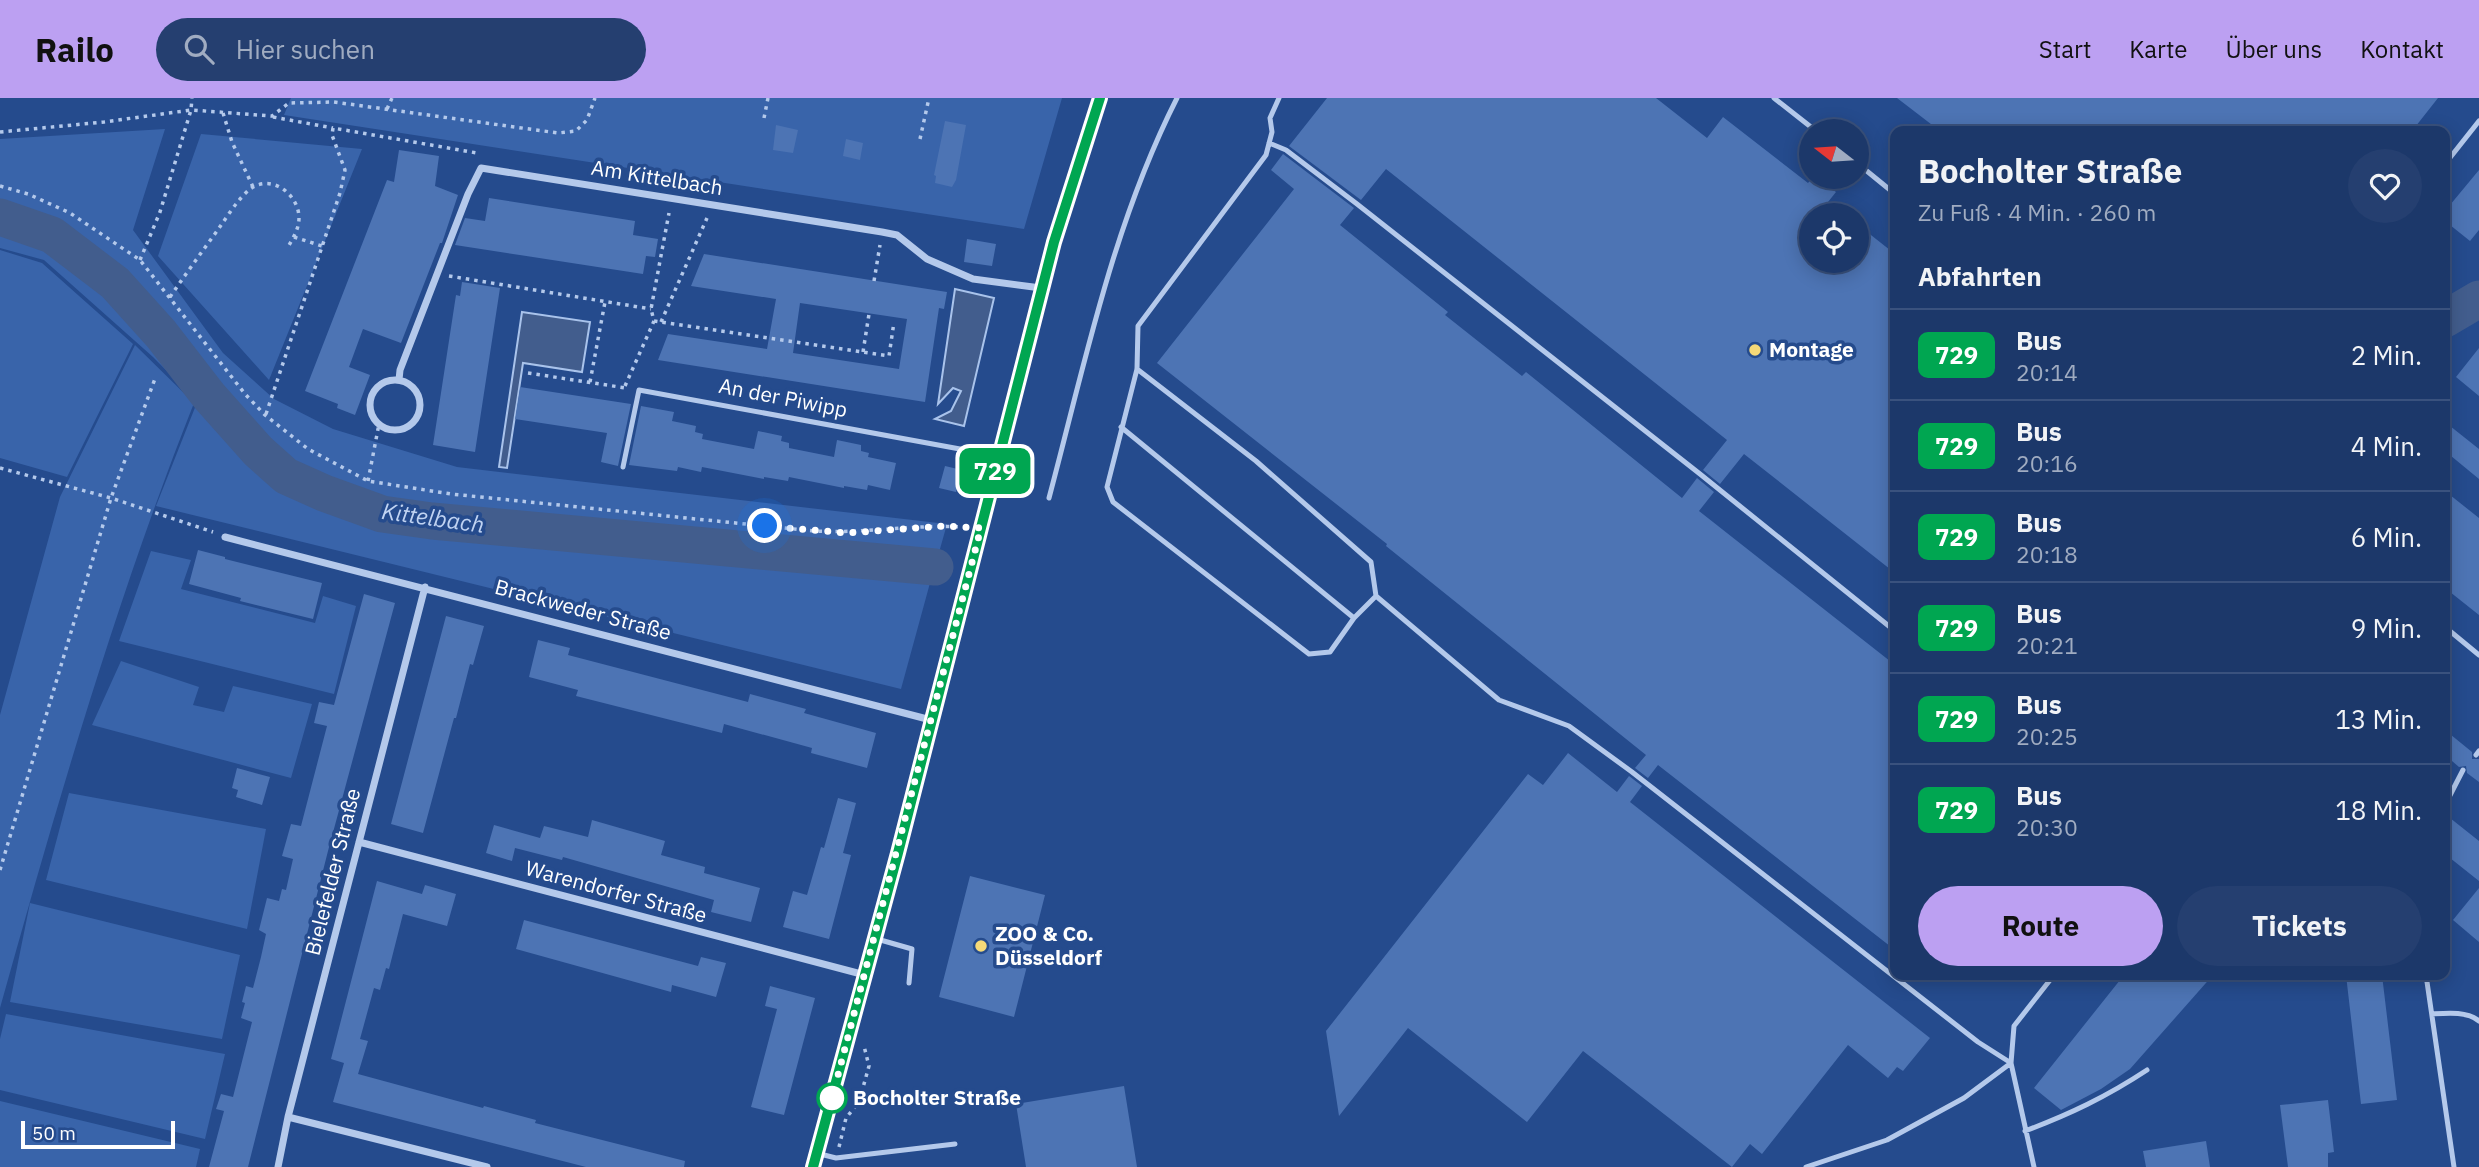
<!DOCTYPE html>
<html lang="de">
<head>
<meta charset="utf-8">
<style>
	body { margin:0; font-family:"IBM Plex Sans",sans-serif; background:#253f70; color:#f1f3f6; height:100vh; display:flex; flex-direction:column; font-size:26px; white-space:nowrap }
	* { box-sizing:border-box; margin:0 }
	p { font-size:23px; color:#a0acc1 }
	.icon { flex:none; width:38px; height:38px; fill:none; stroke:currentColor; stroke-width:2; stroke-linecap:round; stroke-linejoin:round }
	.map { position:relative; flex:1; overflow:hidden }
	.panel { position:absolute; left:1890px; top:28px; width:560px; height:854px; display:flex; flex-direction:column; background:#1c386a; border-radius:14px; box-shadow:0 4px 18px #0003,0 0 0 2px #3a527e }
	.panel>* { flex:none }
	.badge { padding:0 14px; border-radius:10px; font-size:24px; line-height:46px }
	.needle { width:46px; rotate:287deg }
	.fabs { position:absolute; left:1799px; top:21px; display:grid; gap:14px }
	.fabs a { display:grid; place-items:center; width:70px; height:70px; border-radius:50%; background:#1c386a; box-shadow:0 4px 18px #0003,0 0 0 2px #3a527e; font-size:35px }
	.scale { position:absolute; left:21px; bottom:18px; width:154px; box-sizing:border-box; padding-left:7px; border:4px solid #fff; border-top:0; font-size:19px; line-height:24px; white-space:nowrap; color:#fff; -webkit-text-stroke:5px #254b8d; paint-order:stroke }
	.you { position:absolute; width:35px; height:35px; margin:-18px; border:5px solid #fff; border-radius:50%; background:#1a73e8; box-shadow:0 0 0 10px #1a73e833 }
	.map>.badge { position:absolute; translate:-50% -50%; box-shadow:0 0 0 4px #fff }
	h2 { padding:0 28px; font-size:26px; line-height:63px }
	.round { display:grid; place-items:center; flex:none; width:74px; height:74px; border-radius:37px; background:#253f70 }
	.summary { display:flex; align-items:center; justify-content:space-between; height:119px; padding:0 28px }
	h1 { font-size:33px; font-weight:800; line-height:52px }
	.action { display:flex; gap:14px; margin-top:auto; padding:14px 28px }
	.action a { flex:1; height:80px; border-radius:42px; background:#bca0f2; color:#111; font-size:28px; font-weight:800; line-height:80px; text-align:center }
	.action a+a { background:#253f70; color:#f1f3f6 }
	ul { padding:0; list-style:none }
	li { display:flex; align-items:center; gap:21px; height:91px; padding:0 28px; border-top:2px solid #3a527e }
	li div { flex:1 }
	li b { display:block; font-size:26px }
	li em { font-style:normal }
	li .badge { min-width:77px; font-weight:700; text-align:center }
	header { display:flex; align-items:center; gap:42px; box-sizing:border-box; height:98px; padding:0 35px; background:#bca0f2; color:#111 }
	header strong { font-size:33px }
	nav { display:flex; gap:38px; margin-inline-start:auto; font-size:24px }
	.search { width:490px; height:63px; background:#253f70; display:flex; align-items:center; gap:18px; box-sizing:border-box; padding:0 24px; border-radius:38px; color:#a0acc1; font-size:26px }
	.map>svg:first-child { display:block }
	.green { fill:#3964aa }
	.water { fill:#425d8d; stroke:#a9c3eb; stroke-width:2 }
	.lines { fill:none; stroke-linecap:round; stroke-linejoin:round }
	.river { stroke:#425d8d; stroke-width:37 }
	.building { fill:#4d74b4; fill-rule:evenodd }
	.path { stroke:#b4c9eb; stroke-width:3.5; stroke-dasharray:3.5 5; stroke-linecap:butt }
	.service { stroke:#b4c9eb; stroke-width:5 }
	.minor { stroke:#b4c9eb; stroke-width:7 }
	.tertiary { stroke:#b4c9eb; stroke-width:12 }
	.line-casing { stroke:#fff; stroke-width:16 }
	.line { stroke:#00a651; stroke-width:10 }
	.walk { stroke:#fff; stroke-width:7; stroke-dasharray:0 12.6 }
	.poi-dot { fill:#f5d978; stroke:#254b8d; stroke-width:2.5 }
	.stop-dot { fill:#fff; stroke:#00a651; stroke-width:3.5 }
	.labels { text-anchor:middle; stroke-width:7; stroke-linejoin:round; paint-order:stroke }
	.street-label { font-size:21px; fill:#fff; stroke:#254b8d }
	.poi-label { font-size:21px; font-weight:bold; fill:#fff; stroke:#254b8d; text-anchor:start }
	.stop-label { font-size:21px; font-weight:bold; fill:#fff; stroke:#254b8d; text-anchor:start }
	.water-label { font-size:23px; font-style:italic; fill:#c0d3f2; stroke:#254b8d }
</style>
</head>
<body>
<header>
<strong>Railo</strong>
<div class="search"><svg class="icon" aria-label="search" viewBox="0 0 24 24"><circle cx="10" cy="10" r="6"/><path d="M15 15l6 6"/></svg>Hier suchen</div>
<nav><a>Start</a><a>Karte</a><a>Über uns</a><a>Kontakt</a></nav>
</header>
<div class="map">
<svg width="2479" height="1069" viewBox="0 0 2479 1069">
	<rect width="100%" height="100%" fill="#254b8d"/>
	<!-- green -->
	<path class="green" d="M291,0h771l-38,131 -740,-114z
		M165,31l-32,101 90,123 51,46 59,30 124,38 490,57 -16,57 -502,-51 -147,-43 -129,-130 -109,-97 -44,-12v-109z
		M201,36l161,15 -93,231 -111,-124z
		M0,152l42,13 91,81 -66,133 -67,-19z
		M135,247l59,58c-78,197 -137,401 -194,605v-293l60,-218z
		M196,307l85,84 78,30 34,9 242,29 295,26 -29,106 -745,-183z
		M151,453l40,9 -10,29 134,34 8,-27 33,10 -22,88 -215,-53z
		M121,563l78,26 -6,18 31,7 9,-26 79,18 -21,74 -199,-53z
		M69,695l197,36 -19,100 -201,-49z
		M30,805l210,52 -18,84 -212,-37z
		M6,916l219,40 -20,85 -205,-49v-51z
		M0,1003l200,48 -4,18h-196z"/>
	<!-- water -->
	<path class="water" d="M955,191l39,9 -30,128 -29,-7 16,-8 10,-20 -8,-3 -15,16z
		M522,214l68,10 -8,50 -59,-9 -16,105 -8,-1z"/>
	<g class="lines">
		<!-- river -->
		<path class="river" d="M0,119l52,18 63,48 46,51 48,62 49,55 28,25 38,17 58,21 50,7 503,46
			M2445,221l34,-20"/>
	</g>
	<!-- building -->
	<path class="building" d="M1327,0h329l51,40 16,-21 85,66 5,-6h3l20,15 -8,10 18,13h-35v46h46v-37l38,30v319l-151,-119 -24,30 -17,-14 24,-30 -341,-271 -25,31 -72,-54z
		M1897,0h541l-26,33h-472z
		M945,23l21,4 -10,55 -4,7 -17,-4 1,-7 -2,-1z
		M776,27l22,5 -5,23 -20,-3z
		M846,41l17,4 -3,17 -17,-4z
		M399,52l40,6 -4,30 23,9 -16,48h-2l-39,100 -38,-14 -14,38 21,8 -15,40 -18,-7 1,-4 -33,-13 82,-211 7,2z
		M1283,56l71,54 -14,17 108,87 -3,3 77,61 4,-4 156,126 15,-20 17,14 -15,19 196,154v285l-237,-185 -10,13 -13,-10 11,-13 -260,-209 1,-2 -230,-181 137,-174 -23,-19z
		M2479,72v60l-9,11 -25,-20v-10z
		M489,100l146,23 -2,14 25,4 -3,18 -9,-1 -3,18 -188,-29 10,-27 20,3z
		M967,141l29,5 -4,22 -28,-4z
		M704,156l243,38 -3,17 -5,-1 -14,94 -267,-42 10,-26 99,15 9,-50 -85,-13zM800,205l107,16 -8,50 -106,-16z
		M462,184l38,6 -25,164 -42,-7 23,-150 4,1z
		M2479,250v48l-23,-19z
		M520,289l111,17 -13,62 -17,-4 6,-29 -92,-14z
		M641,308l33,6 -2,9 24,5 -1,6 8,2 -1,5 52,10 4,-18 24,5 -1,5 8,2v5l45,9 3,-17 24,5v6l8,2 -1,4 28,6 -6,27 -22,-5 -1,5 -23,-4v2l-55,-11 -1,4 -24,-4v2l-62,-12 -1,5 -23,-5 -1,4 -48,-6z
		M2445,324l34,27v30l-34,-28z
		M945,368l17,4 -6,22 -17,-4z
		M2445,393l34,27v97l-34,-27z
		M198,452l27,7v2l97,24 -9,36 -73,-18 1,-3 -52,-14z
		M364,496l31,9 -67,248 -80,316h-39l15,-56 -8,-2 5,-15 12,3 19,-75 -11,-4 4,-15 -3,-1 4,-16 7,2 8,-31 5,-23 -7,-4 8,-32 12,3 3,-12 4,1 7,-31 -11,-3 9,-32 10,2 26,-100 -13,-3 5,-21 15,3z
		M446,518l38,10 -11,39 -3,-1 -14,54h-2l-31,115 -32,-9z
		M538,542l32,8 -2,7 180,47 2,-8 56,15 -2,4 72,20 -9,35 -56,-15 1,-5 -88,-24 -2,9 -146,-37 2,-6 -49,-13z
		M2445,632l27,22v7h7v23l-12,-9 -1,-7 -7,1 -14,-12z
		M1568,655l49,39 12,-16 13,10 -12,16 300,236 -27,33 -6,-4 -9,11 -40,-33 -86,109 -12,-10 -18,23 -149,-116 -56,71 -119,-94 -69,88 -13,-85 202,-257 15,11z
		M237,670l33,9 -8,28 -26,-8 2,-7 -6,-2z
		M838,700l18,5 -13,50 8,2 -22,84 -46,-12 10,-36 14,4 14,-48 3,1z
		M2445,716l34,27v40l-34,-27z
		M592,722l73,21 -4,14 44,12 -1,6 56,15 -9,34 -40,-10 3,-12 -151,-43 -1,3 -47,-12 -3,13 -26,-8 8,-28 46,13 4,-12 44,11z
		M970,778l75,19 -31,122 -75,-20z
		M377,783l45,13 3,-9 31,9 -9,32 -44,-12 -14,55 -3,-1 -6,22 -6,-2 -14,51 8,2 -10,33 125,34 1,-2 52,14 -1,3 150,38 -1,6h-98l-253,-65 11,-39 -13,-4z
		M2479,790v54l-26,-22z
		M524,822l174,46 3,-9 25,6 -10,34 -44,-12 -1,7 -155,-43z
		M2124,877h89l-83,94 -29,20 -40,21 -27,-22z
		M2346,877h36l15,125 -36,4z
		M770,888l45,12 -31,117 -33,-8 26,-98 -12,-3z
		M1124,988l13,81h-111l-10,-63z
		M2328,1002l6,52 -6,1v14h-40l-8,-62z
		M2206,1043l4,26h-64l-3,-16z"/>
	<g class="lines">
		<!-- path -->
		<path class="path" d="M387,11l5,-11
			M223,15l9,29 21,45
			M273,19l60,11
			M764,20l4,-20
			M0,34l104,-10 87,-12 81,6 17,-13 45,-1 224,31 18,-2 11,-11 8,-22
			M920,41l9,-41
			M0,88l28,8 42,19 70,47 105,134 20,21 43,34 60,32 83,13 363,37c50,3 100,-7 151,-4
			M294,139l28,9
			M140,162l20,-48 31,-102 1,-12
			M449,178l202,33
			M874,183l6,-36
			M170,199c15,-22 31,-44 47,-66 10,-14 20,-31 33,-42 22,-16 49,6 49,29 0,11 -6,20 -11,29
			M654,223l235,35 5,-34
			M661,224l46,-104
			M863,254l6,-38
			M528,275l98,15
			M590,284l15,-80
			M625,288l29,-65 -3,-12 18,-96
			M266,316l74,-221 5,-23 -13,-35 1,-7 144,25 1,3
			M0,370l111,30 102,34
			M368,383l11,-57
			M0,772l111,-372 45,-122
			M839,1049l7,-29 13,-16 10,-36 -5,-20"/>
		<!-- service -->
		<path class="service" d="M1279,0l-9,20 2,14 -6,23 -128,171 -1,43 -30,118 6,15 196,152 21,-2 24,-34 22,-22
			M1774,0l42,33
			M1269,45l17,7 71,54 343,270 195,157
			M1857,65l38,31
			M2445,66l34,-43
			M1137,271l119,92 115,101 5,34 123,104 70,26 63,46 346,270 33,21 -47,35 -77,42 -81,27
			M1121,329l233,191
			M623,369l16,-77 359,66
			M1049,400c36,-135 64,-274 128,-400
			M2445,529l34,28
			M2476,657l3,-4
			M2445,707l18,-35
			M877,841l35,10 -3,34
			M2426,877l28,192
			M2432,916c15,-1 35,-3 47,7
			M2025,1033c45,-17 81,-34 122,-61
			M816,1055l20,5 119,-14
			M2034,1069l-23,-104 3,-37 40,-51"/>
		<!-- minor -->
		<path class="minor" d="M399,282l1,-10 68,-176 13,-26 401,64 15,3 30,24 46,20 68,9
			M370 307a25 25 0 1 1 50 0a25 25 0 1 1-50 0Z
			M225,439l706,183
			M359,744l506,133
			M288,1019l199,50
			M278,1069l10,-50 137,-530"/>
		<!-- tertiary -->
		<path class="tertiary" d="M813,1069l85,-314 156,-611 45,-144"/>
	</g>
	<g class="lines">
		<defs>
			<path id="line" d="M813,1069l85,-314 156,-611 46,-144"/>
		</defs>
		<!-- line casing -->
		<use href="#line" class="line-casing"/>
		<!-- line -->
		<use href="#line" class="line"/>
		<!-- walk -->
		<path class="walk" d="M765,428l82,7 97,-7 37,2 -149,570"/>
	</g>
	<!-- markers -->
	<g class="poi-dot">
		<circle cx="1755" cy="252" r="7"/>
		<circle cx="981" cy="848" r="7"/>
	</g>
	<circle class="stop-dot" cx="832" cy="1000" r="14"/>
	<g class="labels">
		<!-- street labels -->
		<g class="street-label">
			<text transform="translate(657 80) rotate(9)" y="7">Am Kittelbach</text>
			<text transform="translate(783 300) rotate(11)" y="7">An der Piwipp</text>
			<text transform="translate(583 512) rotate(15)" y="7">Brackweder Straße</text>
			<text transform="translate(333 774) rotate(-76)" y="7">Bielefelder Straße</text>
			<text transform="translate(616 794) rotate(15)" y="7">Warendorfer Straße</text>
		</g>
		<!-- poi labels -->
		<g class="poi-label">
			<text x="1769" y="259">Montage</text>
			<text x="995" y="843">ZOO &amp; Co.<tspan x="995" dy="24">Düsseldorf</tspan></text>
		</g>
		<!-- stop labels -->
		<g class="stop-label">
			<text x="853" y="1007">Bocholter Straße</text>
		</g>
		<!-- water labels -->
		<g class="water-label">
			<text transform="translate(433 420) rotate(8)" y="8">Kittelbach</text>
		</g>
	</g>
</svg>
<div class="fabs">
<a><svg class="needle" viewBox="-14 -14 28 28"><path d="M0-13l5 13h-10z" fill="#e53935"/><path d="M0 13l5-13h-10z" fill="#a0acc1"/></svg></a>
<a><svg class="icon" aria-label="locate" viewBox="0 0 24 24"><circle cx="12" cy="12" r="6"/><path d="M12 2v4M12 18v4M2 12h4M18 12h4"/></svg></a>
</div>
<div class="scale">50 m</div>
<div class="you" style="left:765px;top:428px"></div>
<b class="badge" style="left:995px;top:373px;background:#00a651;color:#fff">729</b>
<section class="panel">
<div class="summary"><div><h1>Bocholter Straße</h1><p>Zu Fuß · 4 Min. · 260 m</p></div><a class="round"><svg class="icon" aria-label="heart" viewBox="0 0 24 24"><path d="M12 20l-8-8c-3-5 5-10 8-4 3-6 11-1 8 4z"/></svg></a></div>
<h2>Abfahrten</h2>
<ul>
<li><span class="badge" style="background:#00a651;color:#fff">729</span><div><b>Bus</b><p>20:14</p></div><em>2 Min.</em></li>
<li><span class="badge" style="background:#00a651;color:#fff">729</span><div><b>Bus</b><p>20:16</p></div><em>4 Min.</em></li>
<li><span class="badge" style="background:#00a651;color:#fff">729</span><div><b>Bus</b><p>20:18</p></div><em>6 Min.</em></li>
<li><span class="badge" style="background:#00a651;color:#fff">729</span><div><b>Bus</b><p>20:21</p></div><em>9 Min.</em></li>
<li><span class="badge" style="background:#00a651;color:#fff">729</span><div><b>Bus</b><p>20:25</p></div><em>13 Min.</em></li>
<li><span class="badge" style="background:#00a651;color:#fff">729</span><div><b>Bus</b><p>20:30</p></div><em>18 Min.</em></li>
</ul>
<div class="action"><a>Route</a><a>Tickets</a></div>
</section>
</div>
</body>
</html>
